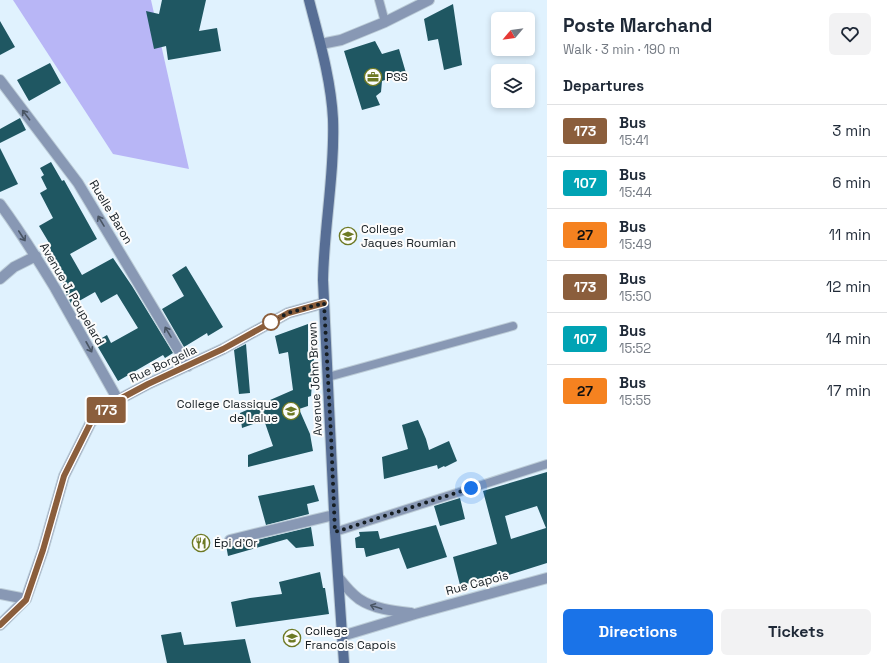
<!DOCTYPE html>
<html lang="en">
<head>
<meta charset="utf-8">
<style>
	body { margin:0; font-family:"Space Grotesk",sans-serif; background:#f2f2f3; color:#1f2937; height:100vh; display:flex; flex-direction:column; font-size:15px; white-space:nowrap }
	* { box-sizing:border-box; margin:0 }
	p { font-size:13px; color:#747a83 }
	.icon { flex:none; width:22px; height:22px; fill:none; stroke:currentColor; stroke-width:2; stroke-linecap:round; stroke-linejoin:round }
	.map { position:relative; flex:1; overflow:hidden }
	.panel { display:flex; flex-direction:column; background:#fff; width:340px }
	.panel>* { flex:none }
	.badge { padding:0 8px; border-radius:3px; font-size:14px; line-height:26px }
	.needle { width:26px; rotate:241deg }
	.controls { position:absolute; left:491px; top:12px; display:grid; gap:8px }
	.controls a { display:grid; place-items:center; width:44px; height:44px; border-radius:6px; background:#fff; box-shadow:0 2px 6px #0003; font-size:20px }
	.you { position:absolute; width:20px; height:20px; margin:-10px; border:3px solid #fff; border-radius:50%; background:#1a73e8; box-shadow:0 0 0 6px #1a73e833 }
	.map>.badge { position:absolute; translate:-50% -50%; box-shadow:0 0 0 2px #fff }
	h2 { padding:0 16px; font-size:15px; line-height:36px }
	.round { display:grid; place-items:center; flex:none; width:42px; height:42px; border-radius:6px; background:#f2f2f3 }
	.summary { display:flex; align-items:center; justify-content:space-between; height:68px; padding:0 16px }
	h1 { font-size:19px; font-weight:800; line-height:30px }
	.primary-button { display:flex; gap:8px; margin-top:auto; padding:8px 16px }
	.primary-button a { flex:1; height:46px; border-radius:6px; background:#1a73e8; color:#fff; font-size:16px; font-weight:800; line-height:46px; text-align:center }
	.primary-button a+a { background:#f2f2f3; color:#1f2937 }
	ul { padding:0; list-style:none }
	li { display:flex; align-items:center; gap:12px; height:52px; padding:0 16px; border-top:1px solid #e0e1e3 }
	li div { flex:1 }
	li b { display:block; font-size:15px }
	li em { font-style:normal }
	li .badge { min-width:44px; font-weight:700; text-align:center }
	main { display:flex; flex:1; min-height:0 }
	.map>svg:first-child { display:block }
	.green { fill:#b8b6f6 }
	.building { fill:#1f5762; fill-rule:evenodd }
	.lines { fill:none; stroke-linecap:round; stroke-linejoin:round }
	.service-casing { stroke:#bcccd7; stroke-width:10 }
	.pedestrian-casing { stroke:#bcccd7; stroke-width:12 }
	.minor-casing { stroke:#bcccd7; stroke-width:12 }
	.tertiary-casing { stroke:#bcccd7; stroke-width:12 }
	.secondary-casing { stroke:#bcccd7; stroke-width:12 }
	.service { stroke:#8898b4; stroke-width:8 }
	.pedestrian { stroke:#8898b4; stroke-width:10 }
	.minor { stroke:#8898b4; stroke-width:10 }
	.tertiary { stroke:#8898b4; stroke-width:10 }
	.secondary { stroke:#576e95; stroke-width:10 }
	.oneway { stroke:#495564 }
	.line-casing { stroke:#fff; stroke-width:9 }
	.line { stroke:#8b5e3c; stroke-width:6 }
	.walk { stroke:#161e23; stroke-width:4; stroke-dasharray:0 7.2 }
	.stop-dot { fill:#fff; stroke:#8b5e3c; stroke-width:2 }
	.labels { text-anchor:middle; stroke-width:4; stroke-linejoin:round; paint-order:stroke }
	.poi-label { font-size:12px; fill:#161e23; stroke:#fcfcfc; text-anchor:start }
	.street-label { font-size:12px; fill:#161e23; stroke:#fcfcfc }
</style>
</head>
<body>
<main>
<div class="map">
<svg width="547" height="663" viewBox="0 0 547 663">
	<rect width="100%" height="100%" fill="#e0f2fe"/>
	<!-- green -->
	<path class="green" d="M13,0h138l38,169 -76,-15z"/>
	<!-- building -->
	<path class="building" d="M162,0h44l-7,31 18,-3 4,23 -53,9 -2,-14 -12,3 -8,-38 13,3z
		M453,4l9,61 -18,5 -6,-31 -10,2 -4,-22z
		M0,21l15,26 -15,8z
		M375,41l7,13 17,-5 7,24 -24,8 -1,11 -5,4 4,9 -18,5 -18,-59z
		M50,63l11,20 -32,18 -12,-21z
		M20,118l6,12 -26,13v-14z
		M0,148l18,36 -18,8z
		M51,162l11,19 2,-1 33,59 -27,15 12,21 31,-17 19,28 41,67 -8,5 -2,-3 -45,26 -23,-39 12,-7 4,8 27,-15 -21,-34 -16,9 -6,-11 -23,13 -10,-18 3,-1 -13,-24 -3,2 -7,-13 9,-5 -12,-20 14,-8 -13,-25 7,-4 -6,-12 3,-2 -4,-7z
		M186,266l37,61 -15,9 -1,-3 -23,14 -22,-38 22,-13 -12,-21z
		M308,324v36l6,-1 -3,37 -3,1v9l-9,3 11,25 3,17 -65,16v-12l25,-9 -9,-26 -22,8 -2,-15 53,-23 -5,-38 -9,2 -4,-18z
		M246,344l4,49 -11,1 -5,-44z
		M418,420l8,19 3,11 20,-9 8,20 -12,6 -1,-1 -6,3 -1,-4 -53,14 -2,-22 26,-8 -6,-24z
		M547,472v91l-48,15 -39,7 -7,-28 44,-13 -14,-53zM537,506l9,22 -35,11 -6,-23z
		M314,485l5,16 -12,3 2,10 -43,11 -8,-29z
		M460,498l5,21 -25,7 -6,-20z
		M436,525l11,32 -40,12 -8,-21 -33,9 -2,-9h-8l-1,-10 5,-2 -1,-4 19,-1 2,8z
		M311,527l3,19 -18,2 -9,-9 -59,17 -2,-11 6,1z
		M320,572l3,16h2l4,26 -93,13 -5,-25 19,-4 32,-4 -3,-12z
		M181,632l3,13 61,-6 6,24h-84l-6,-28z"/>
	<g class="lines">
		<defs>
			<path id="service" d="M379,0l6,22
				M328,377l185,-51
				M335,532l212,-68"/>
			<path id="pedestrian" d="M230,540l104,-25"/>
			<path id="minor" d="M0,80l78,103 110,183
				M0,204c20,27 38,56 55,84 21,37 42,75 63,112
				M0,279l14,-12 22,-11
				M0,594l26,5
				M0,625l26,-26 17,-49 21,-74 27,-54 27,-22 30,-16 75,-35 65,-36 36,-10"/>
			<path id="tertiary" d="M321,44l20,-4 44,-18 44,-22
				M339,578c6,8 12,15 20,21 15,10 34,12 52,14
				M342,636l73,-22 132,-36"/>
			<path id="secondary" d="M309,0c10,39 22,79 24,119 2,54 -9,107 -10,161l12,252 9,131"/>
		</defs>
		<!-- service casing -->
		<use href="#service" class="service-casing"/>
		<!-- pedestrian casing -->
		<use href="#pedestrian" class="pedestrian-casing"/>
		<!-- minor casing -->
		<use href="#minor" class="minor-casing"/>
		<!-- tertiary casing -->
		<use href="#tertiary" class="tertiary-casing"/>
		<!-- secondary casing -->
		<use href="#secondary" class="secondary-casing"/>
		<!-- service -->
		<use href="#service" class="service"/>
		<!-- pedestrian -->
		<use href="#pedestrian" class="pedestrian"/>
		<!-- minor -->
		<use href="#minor" class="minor"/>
		<!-- tertiary -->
		<use href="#tertiary" class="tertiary"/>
		<!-- secondary -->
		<use href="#secondary" class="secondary"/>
	</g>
	<!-- one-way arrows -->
	<defs><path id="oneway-shaft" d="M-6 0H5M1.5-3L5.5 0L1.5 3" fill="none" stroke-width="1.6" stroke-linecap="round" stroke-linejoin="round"/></defs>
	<g class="oneway">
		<use href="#oneway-shaft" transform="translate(26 115) rotate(-127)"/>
		<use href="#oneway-shaft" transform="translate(101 221) rotate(-121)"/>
		<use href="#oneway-shaft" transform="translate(22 236) rotate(57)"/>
		<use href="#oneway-shaft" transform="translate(168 332) rotate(-121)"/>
		<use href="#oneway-shaft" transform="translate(89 347) rotate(61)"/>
		<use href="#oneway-shaft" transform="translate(376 607) rotate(-162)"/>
	</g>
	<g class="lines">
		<defs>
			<path id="line" d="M0,625l26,-25 17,-50 21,-74 27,-54 27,-22 30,-16 75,-35 65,-36 36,-10"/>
		</defs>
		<!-- line casing -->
		<use href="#line" class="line-casing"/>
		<!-- line -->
		<use href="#line" class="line"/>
		<!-- walk -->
		<path class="walk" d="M271,322l17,-9 36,-10 7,132 4,97 136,-44"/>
	</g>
	<!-- icons -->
	<defs>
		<symbol id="office-ring" viewBox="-11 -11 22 22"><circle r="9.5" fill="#fcfcfc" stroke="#6d7924" stroke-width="1.5"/><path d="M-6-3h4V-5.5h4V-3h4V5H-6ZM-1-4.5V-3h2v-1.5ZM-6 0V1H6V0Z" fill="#6d7924"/></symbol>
		<symbol id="school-ring" viewBox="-11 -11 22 22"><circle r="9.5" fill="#fcfcfc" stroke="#6d7924" stroke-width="1.5"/><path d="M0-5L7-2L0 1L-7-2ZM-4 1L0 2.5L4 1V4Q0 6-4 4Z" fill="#6d7924"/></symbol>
		<symbol id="restaurant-ring" viewBox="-11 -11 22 22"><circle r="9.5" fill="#fcfcfc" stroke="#6d7924" stroke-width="1.5"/><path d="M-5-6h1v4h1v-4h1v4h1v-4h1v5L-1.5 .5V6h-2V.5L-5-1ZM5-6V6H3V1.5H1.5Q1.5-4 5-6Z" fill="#6d7924"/></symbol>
	</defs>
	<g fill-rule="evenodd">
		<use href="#office-ring" x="363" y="67" width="20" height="20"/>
		<use href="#school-ring" x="338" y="226" width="20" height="20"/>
		<use href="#school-ring" x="281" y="401" width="20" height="20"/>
		<use href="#restaurant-ring" x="191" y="533" width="20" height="20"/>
		<use href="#school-ring" x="282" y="628" width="20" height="20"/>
	</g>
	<!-- markers -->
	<circle class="stop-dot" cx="271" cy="322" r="8"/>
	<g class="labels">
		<!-- poi labels -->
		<g class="poi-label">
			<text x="386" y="81">PSS</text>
			<text x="361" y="233">College<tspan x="361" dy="14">Jaques Roumian</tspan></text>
			<text x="278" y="408" text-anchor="end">College Classique<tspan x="278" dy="14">de Lalue</tspan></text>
			<text x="214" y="547">Épi d’Or</text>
			<text x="305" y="635">College<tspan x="305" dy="14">Francois Capois</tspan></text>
		</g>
		<!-- street labels -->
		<g class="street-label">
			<text transform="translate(111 212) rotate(59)" y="4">Ruelle Baron</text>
			<text transform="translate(72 294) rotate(60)" y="4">Avenue J. Poupelard</text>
			<text transform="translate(163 364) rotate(-25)" y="4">Rue Borgella</text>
			<text transform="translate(315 379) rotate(-93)" y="4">Avenue John Brown</text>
			<text transform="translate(477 583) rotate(-15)" y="4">Rue Capois</text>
		</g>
	</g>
</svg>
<div class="controls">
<a><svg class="needle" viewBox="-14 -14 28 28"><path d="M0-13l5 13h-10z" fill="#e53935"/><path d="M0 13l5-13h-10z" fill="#747a83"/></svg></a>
<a><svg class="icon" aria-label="layers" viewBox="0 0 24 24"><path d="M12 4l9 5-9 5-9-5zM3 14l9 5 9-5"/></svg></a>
</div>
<div class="you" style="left:471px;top:488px"></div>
<b class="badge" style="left:106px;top:410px;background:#8b5e3c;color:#fff">173</b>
</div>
<section class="panel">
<div class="summary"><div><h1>Poste Marchand</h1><p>Walk · 3 min · 190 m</p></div><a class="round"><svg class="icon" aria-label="heart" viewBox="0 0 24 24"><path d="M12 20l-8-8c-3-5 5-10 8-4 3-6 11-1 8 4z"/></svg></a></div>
<h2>Departures</h2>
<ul>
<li><span class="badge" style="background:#8b5e3c;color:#fff">173</span><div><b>Bus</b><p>15:41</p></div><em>3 min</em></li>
<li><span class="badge" style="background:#00a3b4;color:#fff">107</span><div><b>Bus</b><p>15:44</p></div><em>6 min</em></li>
<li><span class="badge" style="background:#f58220;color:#111">27</span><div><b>Bus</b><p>15:49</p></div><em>11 min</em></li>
<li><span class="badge" style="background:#8b5e3c;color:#fff">173</span><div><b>Bus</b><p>15:50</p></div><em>12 min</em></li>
<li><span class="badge" style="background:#00a3b4;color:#fff">107</span><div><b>Bus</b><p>15:52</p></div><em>14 min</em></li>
<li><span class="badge" style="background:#f58220;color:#111">27</span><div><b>Bus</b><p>15:55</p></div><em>17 min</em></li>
</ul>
<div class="primary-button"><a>Directions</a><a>Tickets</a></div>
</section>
</main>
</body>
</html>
